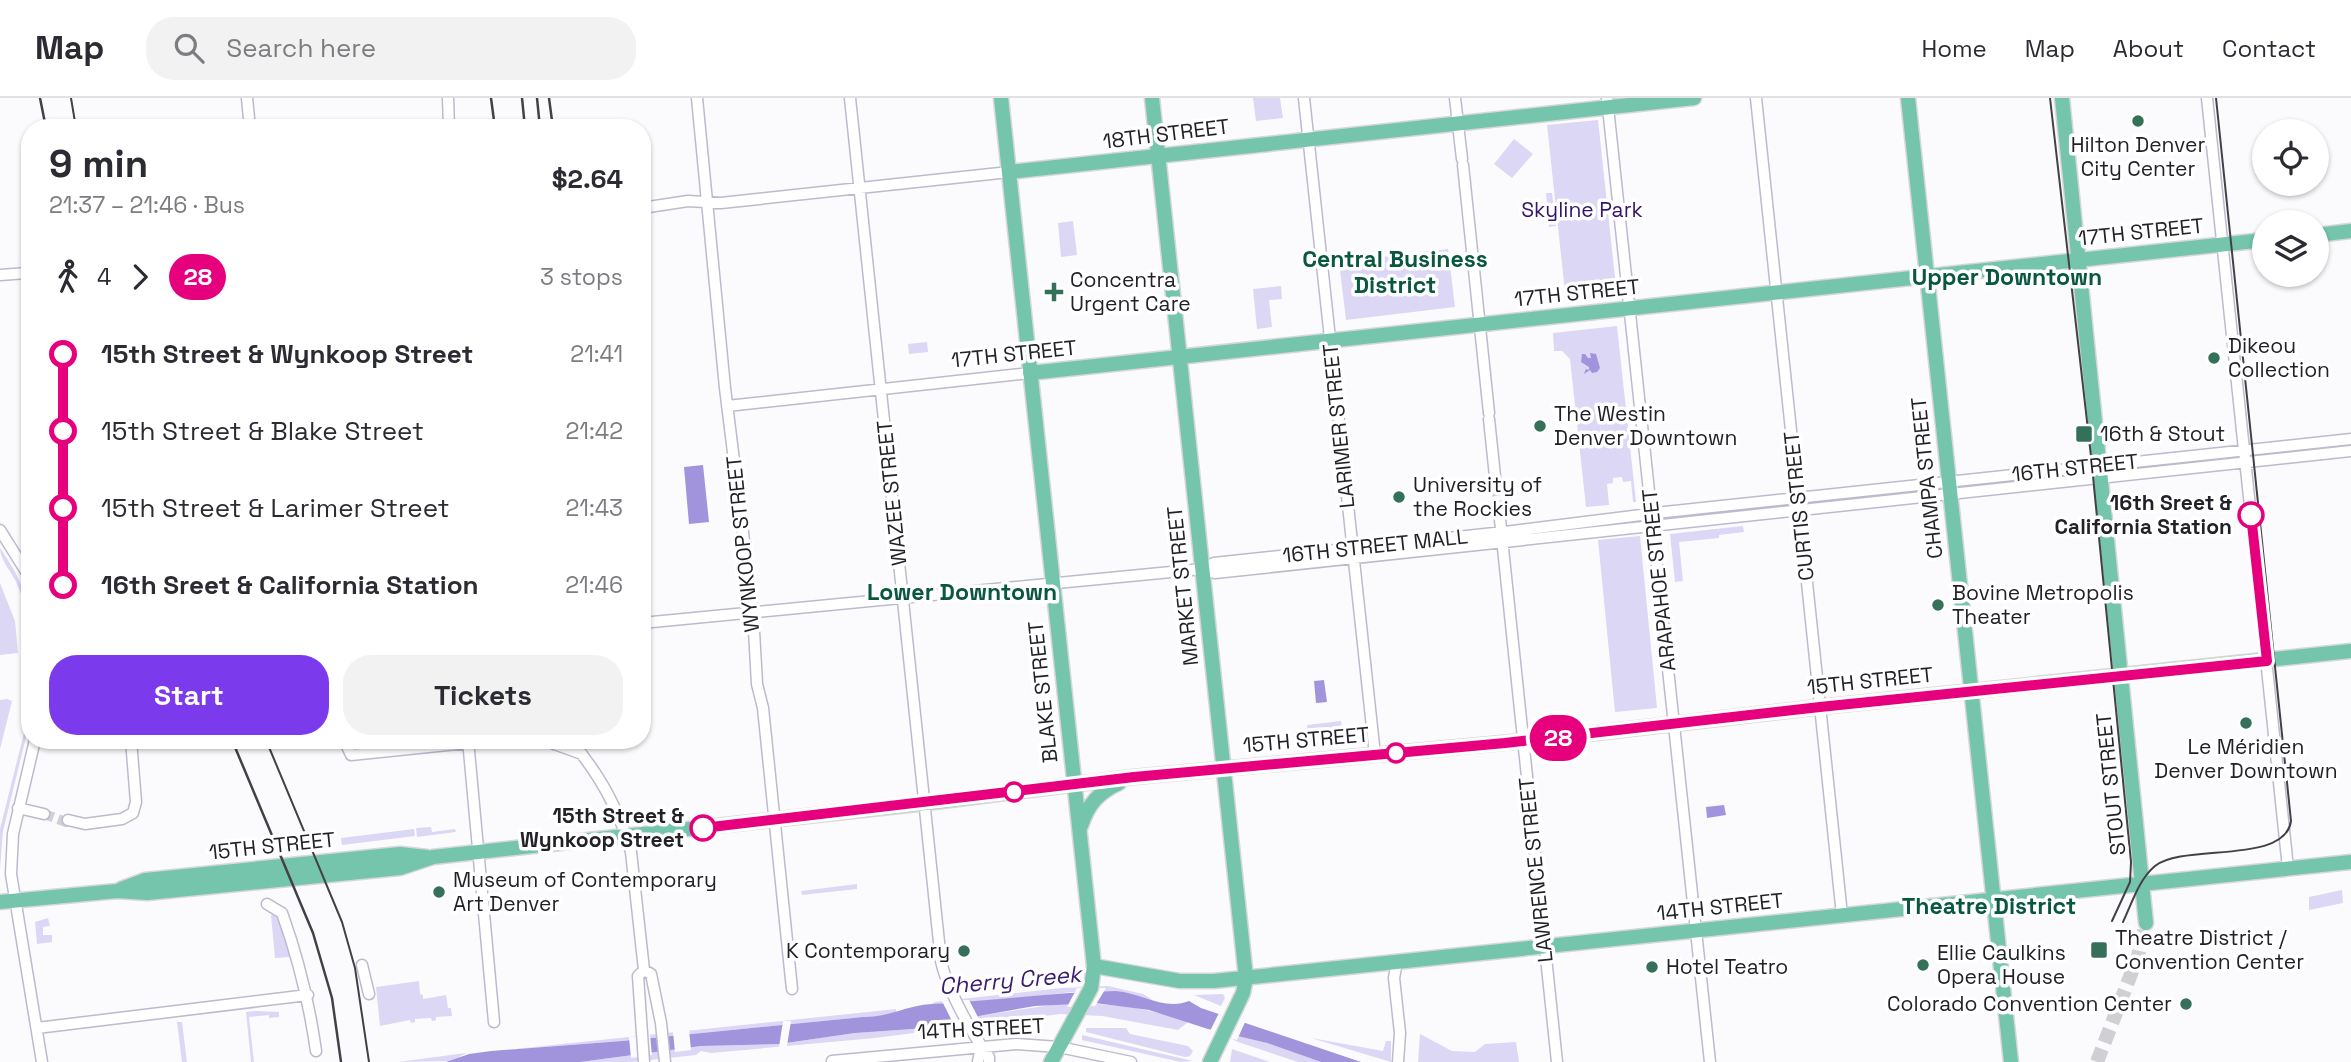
<!DOCTYPE html>
<html lang="en">
<head>
<meta charset="utf-8">
<style>
	body { margin:0; font-family:"Space Grotesk",sans-serif; background:#f2f2f3; color:#2b2b33; height:100vh; display:flex; flex-direction:column; font-size:26px; white-space:nowrap }
	* { box-sizing:border-box; margin:0 }
	p { font-size:23px; color:#7c7c81 }
	.icon { flex:none; width:38px; height:38px; fill:none; stroke:currentColor; stroke-width:2; stroke-linecap:round; stroke-linejoin:round }
	.map { position:relative; flex:1; overflow:hidden }
	.side { position:absolute; left:21px; top:21px; width:630px; height:630px; display:flex; flex-direction:column; background:#fff; border-radius:28px; box-shadow:0 2px 5px #0004 }
	.side>* { flex:none }
	.badge { padding:0 14px; border-radius:23px; font-size:24px; line-height:46px }
	.fabs { position:absolute; left:2252px; top:21px; display:grid; gap:14px }
	.fabs a { display:grid; place-items:center; width:77px; height:77px; border-radius:50%; background:#fff; box-shadow:0 2px 5px #0004; font-size:35px }
	.map>.badge { position:absolute; translate:-50% -50%; box-shadow:0 0 0 4px #fff }
	.legs { display:flex; align-items:center; gap:10px; height:77px; padding:0 28px; font-size:23px }
	.legs p { margin-inline-start:auto }
	.head { display:flex; align-items:center; justify-content:space-between; height:119px; padding:0 28px }
	h1 { font-size:38px; font-weight:800; line-height:52px }
	.cta { display:flex; gap:14px; margin-top:auto; padding:14px 28px }
	.cta a { flex:1; height:80px; border-radius:28px; background:#7c3aed; color:#fff; font-size:28px; font-weight:800; line-height:80px; text-align:center }
	.cta a+a { background:#f2f2f3; color:#2b2b33 }
	ul { padding:0 28px; list-style:none }
	li { display:flex; align-items:center; gap:24px; height:77px; font-size:26px }
	li i { display:grid; place-items:center; width:10px; height:100%; margin:0 9px; background:currentColor }
	li i::after { content:''; width:18px; height:18px; margin:-9px; border:5px solid; border-radius:50%; background:#fff }
	li p { margin-inline-start:auto }
	li:first-child i { background:linear-gradient(#0000 50%,currentColor 0) }
	li:last-child i { background:linear-gradient(currentColor 50%,#0000 0) }
	header { display:flex; align-items:center; gap:42px; box-sizing:border-box; height:98px; padding:0 35px; background:#fff; border-bottom:2px solid #e1e1e2 }
	header strong { font-size:33px }
	nav { display:flex; gap:38px; margin-inline-start:auto; font-size:24px }
	.search { width:490px; height:63px; background:#f2f2f3; display:flex; align-items:center; gap:18px; box-sizing:border-box; padding:0 24px; border-radius:28px; color:#7c7c81; font-size:26px }
	.map>svg:first-child { display:block }
	.green { fill:#dbd7f5 }
	.water { fill:#a293dd }
	.pier { fill:#fbfbfe }
	.lines { fill:none; stroke-linecap:round; stroke-linejoin:round }
	.minor-tunnel { stroke:#d0cfd3; stroke-width:10; stroke-dasharray:10 5; stroke-linecap:butt }
	.major-tunnel { stroke:#d0cfd3; stroke-width:14; stroke-dasharray:14 7; stroke-linecap:butt }
	.minor-casing { stroke:#bdbacd; stroke-width:13 }
	.major-casing { stroke:#d7d7d8; stroke-width:17 }
	.minor { stroke:#fff; stroke-width:10 }
	.major { stroke:#75c5ad; stroke-width:14 }
	.tram { stroke:#434147; stroke-width:2 }
	.rail { stroke:#434147; stroke-width:2.5 }
	.line-1-casing { stroke:#fff; stroke-width:16 }
	.line-1 { stroke:#e6007e; stroke-width:10 }
	.poi-dot { fill:#357059; stroke:#fff; stroke-width:2.5 }
	.stop-1-dot { fill:#fff; stroke:#e6007e; stroke-width:3.5 }
	.labels { text-anchor:middle; stroke-width:7; stroke-linejoin:round; paint-order:stroke }
	.street-label { font-size:21px; fill:#232128; stroke:#fff }
	.poi-label { font-size:21px; fill:#232128; stroke:#fff; text-anchor:start }
	.park-label { font-size:21px; fill:#33146a; stroke:#fff }
	.stop-label { font-size:21px; font-weight:bold; fill:#232128; stroke:#fff; text-anchor:end }
	.neighbourhood-label { font-size:23px; font-weight:bold; fill:#0a573f; stroke:#fff }
	.water-label { font-size:23px; font-style:italic; fill:#381c71; stroke:#fff }
</style>
</head>
<body>
<header>
<strong>Map</strong>
<div class="search"><svg class="icon" aria-label="search" viewBox="0 0 24 24"><circle cx="10" cy="10" r="6"/><path d="M15 15l6 6"/></svg>Search here</div>
<nav><a>Home</a><a>Map</a><a>About</a><a>Contact</a></nav>
</header>
<div class="map">
<svg width="2351" height="964" viewBox="0 0 2351 964">
	<rect width="100%" height="100%" fill="#fbfbfe"/>
	<!-- green -->
	<path class="green" d="M1253,0h27l3,20 -27,3z
		M1598,22l19,176 -51,5 -19,-176z
		M1514,41l19,15 -21,24 -18,-14z
		M1546,95h6l4,33 -7,1z
		M1073,123l4,34 -16,2 -3,-34z
		M1448,151l7,58 -109,13 -7,-58z
		M1281,188l1,13 -13,1 3,27 -15,2 -4,-40z
		M1617,228l19,176h-3l-2,-21 -8,1 -1,-5 -9,1v5l-6,1 2,21 -23,2 -16,-148 -8,-8h-8l-1,-18z
		M927,244l1,10 -19,2 -1,-10z
		M1743,428l1,6 -25,3v3l-40,4 4,39 -8,1 -5,-48z
		M1640,438l17,172 -42,4 -17,-172z
		M0,450c16,23 30,48 30,77 -4,-15 -8,-31 -15,-45 -5,-10 -15,-21 -15,-32z
		M0,485l15,38 3,32 -18,2z
		M7,601l5,2 -12,48v-49z
		M30,611v12l-27,110 -3,38v-40z
		M1341,623l2,16 -34,3 -2,-15z
		M431,729l1,5 23,-3 1,3 -39,5 -1,-9z
		M414,731l1,7 -73,9 -1,-7z
		M857,786v5l-55,6 -1,-4z
		M2342,792l1,13 -34,7v-13z
		M271,817h7l12,42 -15,1z
		M48,820l2,8 -7,1v8h9v7l-15,2 -2,-22z
		M419,883l1,13 3,1v4l23,-4 2,13h3l1,8 -16,1v3l-4,1 -1,-3 -16,1v3l-4,1 -1,-3 -30,6 -4,-39z
		M1108,888l35,8 10,6 -37,-9 -44,1 -100,11 -40,1 2,-2 128,-14z
		M1223,896l2,4 -4,8 -27,-11z
		M1064,905c43,0 84,4 124,19l-10,8 -76,-14 -42,-2 -185,24 -164,15 -10,-2 -5,4 -65,7h-51l121,-16 78,-2 76,-11 72,-5 57,-13z
		M896,911v3l-21,6 -12,-1 -241,24 -107,8z
		M256,913l23,1v5l-10,1v-3l-20,2 5,45h-3l-5,-50z
		M177,924h5l5,40h-5z
		M1086,930h40l4,6 58,12 5,5 -3,5 -5,1 -99,-25z
		M1217,933l50,12 54,19h-23l-60,-20z
		M1420,936l32,17 23,1 10,-8 31,-2 3,20h-101z
		M1082,937l111,26 -12,1 -99,-22z
		M1311,940l72,13 3,-10h5v21z
		M1232,951l38,13h-40z
		M466,955l-14,8 -54,1z"/>
	<!-- water -->
	<path class="water" d="M1590,255l6,1 4,14 -3,4 -5,1 -2,-3 -6,4 2,-5 3,1v-3l-8,-5 1,-8h3l3,4h3z
		M703,367l6,57 -20,2 -5,-57z
		M1324,582l3,22 -11,1 -2,-22z
		M1724,707l2,10 -19,3 -1,-11z
		M1116,893c25,2 49,20 73,10l12,7 160,54h-40l-54,-19 -59,-14 -59,-19 -54,-7 -60,3 -51,9 -57,13 -72,5 -76,11 -78,2 -121,16h-134l23,-8 22,-3 131,-10 241,-24c23,1 45,-12 69,-13 61,-3 122,-12 184,-13z"/>
	<!-- pier -->
	<path class="pier" d="M1077,890h29l-11,18 -28,1z
		M969,902l10,19 -25,6 -12,-24z
		M1220,913l26,9 -9,20 -28,-7z
		M783,923h8l-4,25 -8,1z
		M689,932l2,20 -16,2 -2,-20z
		M650,937l2,20 -21,3 -2,-21z"/>
	<g class="lines">
		<!-- minor-tunnel -->
		<path class="minor-tunnel" d="M1496,388l3,24
			M44,716l22,8 2,-2"/>
		<!-- major-tunnel -->
		<path class="major-tunnel" d="M2097,964l41,-106 8,-33"/>
		<defs>
			<path id="minor" d="M247,0l3,30
				M448,0l1,30
				M697,0l28,290 28,225 4,71 6,24 29,281
				M850,0l91,863c6,28 31,73 48,96v5
				M1304,0l71,657
				M1455,0l7,61
				M1607,0l103,964
				M1756,0l86,817
				M2207,0l81,770
				M1463,67l26,248
				M642,110l46,-7 33,2 288,-31
				M0,177l27,-2
				M727,308l303,-33
				M1489,321l7,67
				M1499,412l58,552
				M0,432l30,48
				M1202,471l12,-6 299,-32 152,-19 686,-73
				M642,525l560,-54 13,4 1136,-122
				M35,642l-22,94 -2,40 31,188
				M344,642l7,15 116,-12
				M468,642l26,282
				M543,642l39,14
				M570,642c30,34 49,69 61,112l13,118 7,4 10,49 4,39
				M18,710l26,6
				M68,722l17,4 37,-5 11,-6 3,-11 -5,-62
				M267,806l15,9c17,47 27,89 34,138
				M1397,864l-3,16 6,55 -2,29
				M362,867l7,29
				M644,872l-6,6 6,86
				M37,930l271,-33
				M832,963l184,-17 43,3 72,15
				M978,964l3,-16"/>
			<path id="major" d="M1001,0l93,868 -3,22 -40,74
				M1152,0l94,880 -3,15 -33,69
				M1908,0l103,964
				M2062,0l84,825
				M1009,74l685,-74
				M2317,137l34,-4
				M1030,275l1234,-133
				M1081,728c7,-22 18,-34 38,-43
				M121,791l24,-9 255,-26 27,3
				M0,804l117,-11 30,2 253,-25 33,-11 493,-54 208,-26 401,-37 285,-33 531,-56
				M1094,868l86,15h34l1137,-119"/>
		</defs>
		<!-- minor casing -->
		<use href="#minor" class="minor-casing"/>
		<!-- major casing -->
		<use href="#major" class="major-casing"/>
		<!-- minor -->
		<use href="#minor" class="minor"/>
		<!-- major -->
		<use href="#major" class="major"/>
		<!-- tram -->
		<path class="tram" d="M71,0l5,30
			M2050,0l41,358 40,406 -1,20 -18,39
			M266,642l76,182 13,46 14,94
			M2123,824c9,-19 16,-43 32,-56 29,-23 130,-1 136,-45l-75,-723"/>
		<!-- rail -->
		<path class="rail" d="M40,0l6,30
			M491,0l4,30
			M522,0l3,30
			M537,0l3,30
			M549,0l4,30
			M232,642l81,193 19,65 9,64"/>
	</g>
	<g class="lines">
		<defs>
			<path id="line-1" d="M703,730l431,-51 371,-34 315,-36 447,-46 -16,-146"/>
		</defs>
		<!-- line-1 casing -->
		<use href="#line-1" class="line-1-casing"/>
		<!-- line-1 -->
		<use href="#line-1" class="line-1"/>
	</g>
	<!-- markers -->
	<g class="poi-dot">
		<circle cx="2138" cy="23" r="7"/>
		<path d="M1050.5 183.5h7v7h7v7h-7v7h-7v-7h-7v-7h7z"/>
		<circle cx="2214" cy="260" r="7"/>
		<circle cx="1540" cy="328" r="7"/>
		<rect x="2075" y="327" width="18" height="18" rx="3.5"/>
		<circle cx="1399" cy="399" r="7"/>
		<circle cx="1938" cy="507" r="7"/>
		<circle cx="2246" cy="625" r="7"/>
		<circle cx="439" cy="794" r="7"/>
		<rect x="2090" y="843" width="18" height="18" rx="3.5"/>
		<circle cx="964" cy="853" r="7"/>
		<circle cx="1923" cy="867" r="7"/>
		<circle cx="1652" cy="869" r="7"/>
		<circle cx="2186" cy="906" r="7"/>
	</g>
	<g class="stop-1-dot">
		<circle cx="2251" cy="417" r="12"/>
		<circle cx="1396" cy="655" r="9"/>
		<circle cx="1014" cy="694" r="9"/>
		<circle cx="703" cy="730" r="12"/>
	</g>
	<g class="labels">
		<!-- street labels -->
		<g class="street-label">
			<text transform="translate(1166 36) rotate(-7)" y="7">18TH STREET</text>
			<text transform="translate(2141 134) rotate(-6)" y="7">17TH STREET</text>
			<text transform="translate(1577 195) rotate(-6)" y="7">17TH STREET</text>
			<text transform="translate(1014 256) rotate(-6)" y="7">17TH STREET</text>
			<text transform="translate(1339 328) rotate(-96)" y="7">LARIMER STREET</text>
			<text transform="translate(2075 370) rotate(-6)" y="7">16TH STREET</text>
			<text transform="translate(1927 380) rotate(-96)" y="7">CHAMPA STREET</text>
			<text transform="translate(892 395) rotate(-96)" y="7">WAZEE STREET</text>
			<text transform="translate(1799 408) rotate(-96)" y="7">CURTIS STREET</text>
			<text transform="translate(743 446) rotate(-96)" y="7">WYNKOOP STREET</text>
			<text transform="translate(1375 448) rotate(-6)" y="7">16TH STREET MALL</text>
			<text transform="translate(1659 482) rotate(-96)" y="7">ARAPAHOE STREET</text>
			<text transform="translate(1183 488) rotate(-96)" y="7">MARKET STREET</text>
			<text transform="translate(1870 583) rotate(-6)" y="7">15TH STREET</text>
			<text transform="translate(1043 594) rotate(-96)" y="7">BLAKE STREET</text>
			<text transform="translate(1306 642) rotate(-5)" y="7">15TH STREET</text>
			<text transform="translate(2111 686) rotate(-96)" y="7">STOUT STREET</text>
			<text transform="translate(272 748) rotate(-6)" y="7">15TH STREET</text>
			<text transform="translate(1536 772) rotate(-96)" y="7">LAWRENCE STREET</text>
			<text transform="translate(1720 809) rotate(-6)" y="7">14TH STREET</text>
			<text transform="translate(981 931) rotate(-3)" y="7">14TH STREET</text>
		</g>
		<!-- poi labels -->
		<g class="poi-label">
			<text x="2138" y="54" text-anchor="middle">Hilton Denver<tspan x="2138" dy="24">City Center</tspan></text>
			<text x="1070" y="189">Concentra<tspan x="1070" dy="24">Urgent Care</tspan></text>
			<text x="2228" y="255">Dikeou<tspan x="2228" dy="24">Collection</tspan></text>
			<text x="1554" y="323">The Westin<tspan x="1554" dy="24">Denver Downtown</tspan></text>
			<text x="2100" y="343">16th &amp; Stout</text>
			<text x="1413" y="394">University of<tspan x="1413" dy="24">the Rockies</tspan></text>
			<text x="1952" y="502">Bovine Metropolis<tspan x="1952" dy="24">Theater</tspan></text>
			<text x="2246" y="656" text-anchor="middle">Le Méridien<tspan x="2246" dy="24">Denver Downtown</tspan></text>
			<text x="453" y="789">Museum of Contemporary<tspan x="453" dy="24">Art Denver</tspan></text>
			<text x="2115" y="847">Theatre District /<tspan x="2115" dy="24">Convention Center</tspan></text>
			<text x="950" y="860" text-anchor="end">K Contemporary</text>
			<text x="1937" y="862">Ellie Caulkins<tspan x="1937" dy="24">Opera House</tspan></text>
			<text x="1666" y="876">Hotel Teatro</text>
			<text x="2172" y="913" text-anchor="end">Colorado Convention Center</text>
		</g>
		<!-- park labels -->
		<g class="park-label">
			<text x="1582" y="119">Skyline Park</text>
		</g>
		<!-- stop labels -->
		<g class="stop-label">
			<text x="2232" y="412">16th Sreet &amp;<tspan x="2232" dy="24">California Station</tspan></text>
			<text x="684" y="725">15th Street &amp;<tspan x="684" dy="24">Wynkoop Street</tspan></text>
		</g>
		<!-- neighbourhood labels -->
		<g class="neighbourhood-label">
			<text x="1395" y="169">Central Business<tspan x="1395" dy="26">District</tspan></text>
			<text x="2007" y="187">Upper Downtown</text>
			<text x="962" y="502">Lower Downtown</text>
			<text x="1989" y="816">Theatre District</text>
		</g>
		<!-- water labels -->
		<g class="water-label">
			<text transform="translate(1010 882) rotate(-5)" y="8">Cherry Creek</text>
		</g>
	</g>
</svg>
<div class="fabs">
<a><svg class="icon" aria-label="locate" viewBox="0 0 24 24"><circle cx="12" cy="12" r="6"/><path d="M12 2v4M12 18v4M2 12h4M18 12h4"/></svg></a>
<a><svg class="icon" aria-label="layers" viewBox="0 0 24 24"><path d="M12 4l9 5-9 5-9-5zM3 14l9 5 9-5"/></svg></a>
</div>
<b class="badge" style="left:1558px;top:640px;background:#e6007e;color:#fff">28</b>
<section class="side">
<div class="head"><div><h1>9 min</h1><p>21:37 – 21:46 · Bus</p></div><b>$2.64</b></div>
<div class="legs"><svg class="icon" aria-label="walk" viewBox="0 0 24 24"><circle cx="13" cy="4" r="2"/><path d="M13 8l-2 6 4 7M11 14l-3 7M7 12l3-4h3l4 4"/></svg>4<svg class="icon" aria-label="forward" viewBox="0 0 24 24"><path d="M9 5l7 7-7 7"/></svg><b class="badge" style="background:#e6007e;color:#fff">28</b><p>3 stops</p></div>
<ul>
<li><i style="color:#e6007e"></i><b>15th Street &amp; Wynkoop Street</b><p>21:41</p></li>
<li><i style="color:#e6007e"></i><span>15th Street &amp; Blake Street</span><p>21:42</p></li>
<li><i style="color:#e6007e"></i><span>15th Street &amp; Larimer Street</span><p>21:43</p></li>
<li><i style="color:#e6007e"></i><b>16th Sreet &amp; California Station</b><p>21:46</p></li>
</ul>
<div class="cta"><a>Start</a><a>Tickets</a></div>
</section>
</div>
</body>
</html>
